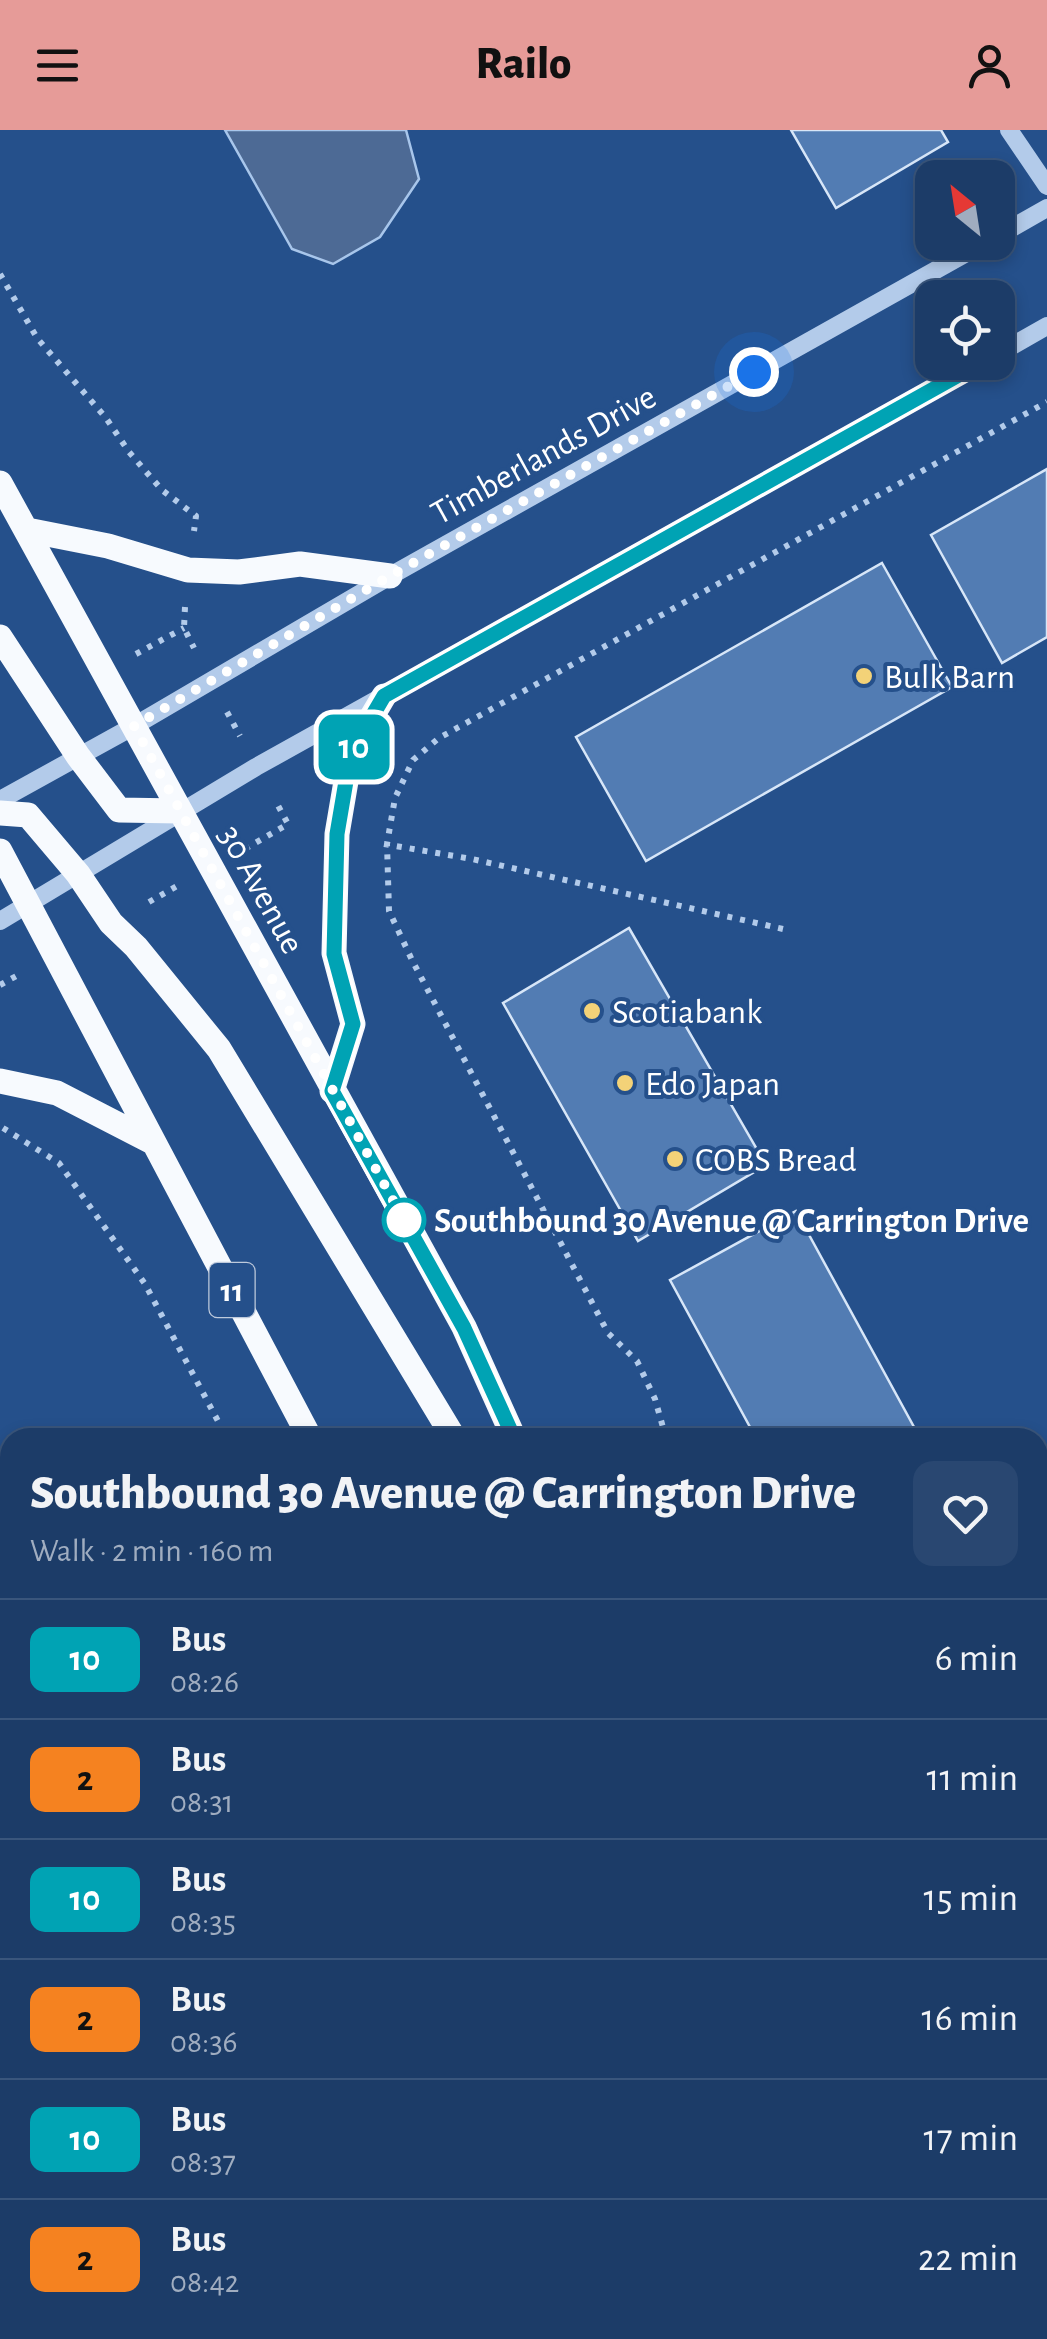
<!DOCTYPE html>
<html lang="en">
<head>
<meta charset="utf-8">
<style>
	body { margin:0; font-family:"Alegreya Sans",sans-serif; background:#294771; color:#f1f3f6; height:100vh; display:flex; flex-direction:column; font-size:38px; white-space:nowrap }
	* { box-sizing:border-box; margin:0 }
	p { font-size:32px; color:#a0adc0 }
	.icon { flex:none; width:55px; height:55px; fill:none; stroke:currentColor; stroke-width:2; stroke-linecap:round; stroke-linejoin:round }
	.map { position:relative; flex:1; overflow:hidden }
	.sheet { position:absolute; left:0px; top:1298px; width:1048px; height:912px; display:flex; flex-direction:column; background:#1c3c68; border-radius:30px 30px 0 0; box-shadow:0 5px 15px #0003,0 0 0 2px #3a567c }
	.sheet>* { flex:none }
	.badge { padding:0 20px; border-radius:15px; font-size:35px; line-height:65px }
	.needle { width:65px; rotate:330deg }
	.tools { position:absolute; left:915px; top:30px; display:grid; gap:20px }
	.tools a { display:grid; place-items:center; width:100px; height:100px; border-radius:20px; background:#1c3c68; box-shadow:0 5px 15px #0003,0 0 0 2px #3a567c; font-size:50px }
	.you { position:absolute; width:50px; height:50px; margin:-25px; border:8px solid #fff; border-radius:50%; background:#1a73e8; box-shadow:0 0 0 15px #1a73e833 }
	.map>.badge { position:absolute; translate:-50% -50%; box-shadow:0 0 0 5px #fff }
	.round { display:grid; place-items:center; flex:none; width:105px; height:105px; border-radius:20px; background:#294771 }
	.overview { display:flex; align-items:center; justify-content:space-between; height:170px; padding:0 30px }
	h1 { font-size:48px; font-weight:800; line-height:75px }
	ul { padding:0; list-style:none }
	li { display:flex; align-items:center; gap:30px; height:120px; padding:0 30px; border-top:2px solid #3a567c }
	li div { flex:1 }
	li b { display:block; font-size:38px }
	li em { font-style:normal }
	li .badge { min-width:110px; font-weight:700; text-align:center }
	header { display:flex; justify-content:space-between; align-items:center; height:130px; padding:0 30px; background:#e69b98; color:#111; font-size:45px; font-weight:800 }
	.map>svg:first-child { display:block }
	.water { fill:#4d6a95; stroke:#a8c6eb; stroke-width:2.5 }
	.building { fill:#527cb3; stroke:#d7e6f8; stroke-width:2.5 }
	.lines { fill:none; stroke-linecap:round; stroke-linejoin:round }
	.path { stroke:#b3cbea; stroke-width:6; stroke-dasharray:5 8; stroke-linecap:butt }
	.minor { stroke:#b3cbea; stroke-width:18 }
	.major { stroke:#f7fafe; stroke-width:25 }
	.line-casing { stroke:#fff; stroke-width:22 }
	.line { stroke:#00a3b4; stroke-width:15 }
	.walk { stroke:#fff; stroke-width:10; stroke-dasharray:0 18 }
	.poi-dot { fill:#f3d278; stroke:#25508b; stroke-width:4 }
	.stop-dot { fill:#fff; stroke:#00a3b4; stroke-width:5 }
	.labels { text-anchor:middle; stroke-width:8; stroke-linejoin:round; paint-order:stroke }
	.shield { fill:#25508b; stroke:#becadc; stroke-width:2.5 }
	.shield-label { font-size:32px; font-weight:bold; fill:#fff }
	.street-label { font-size:35px; fill:#fff; stroke:#25508b }
	.poi-label { font-size:35px; fill:#fff; stroke:#25508b; text-anchor:start }
	.stop-label { font-size:35px; font-weight:bold; fill:#fff; stroke:#25508b; text-anchor:start }
</style>
</head>
<body>
<header><svg class="icon" aria-label="menu" viewBox="0 0 24 24"><path d="M4 6h16M4 12h16M4 18h16"/></svg>Railo<svg class="icon" aria-label="person" viewBox="0 0 24 24"><circle cx="12" cy="8" r="4"/><path d="M4 21q1-7 8-7t8 7"/></svg></header>
<div class="map">
<svg width="1047" height="2209" viewBox="0 0 1047 2209">
	<rect width="100%" height="100%" fill="#25508b"/>
	<!-- water -->
	<path class="water" d="M225,0h181l13,49 -39,58 -47,27 -41,-15z"/>
	<!-- building -->
	<path class="building" d="M791,0h150l7,12 -112,66z
		M1047,339v168l-45,26 -71,-128z
		M882,433l70,124 -306,174 -70,-124z
		M629,798l137,237 -128,76 -135,-238z
		M796,1081l124,227h-164l-86,-158z
		M0,1350l10,18v198l-10,7z
		M1038,1520l9,17v76l-9,5z
		M10,1567v49l-10,-17v-26z
		M346,2200h28l-7,9h-9z
		M119,2201l83,7 -84,1z"/>
	<g class="lines">
		<!-- path -->
		<path class="path" d="M0,144l37,64 69,80 23,34 33,38 34,26 -2,15
			M185,477l-1,21 10,20
			M136,524l48,-26
			M227,582l13,24
			M384,714l88,15 311,70
			M245,719l43,-25 -13,-24
			M149,772l28,-16
			M0,855l20,-11
			M3,998l56,35 86,121 82,154
			M666,1308l-11,-39 -18,-38 -29,-28 -196,-373 -23,-49 -2,-67 8,-46 18,-38 26,-22 608,-336
			M1038,2095l9,21
			M700,2200l5,9"/>
		<!-- minor -->
		<path class="minor" d="M1009,0l38,56
			M998,106l49,-28
			M998,224l49,-28
			M0,670l134,-74 256,-150 596,-334
			M0,791l256,-154 726,-405
			M1038,1774l9,-2
			M1038,1796l9,-10
			M0,2079l10,-6
			M510,2200l5,9"/>
		<!-- major -->
		<path class="major" d="M0,353l464,844 50,111
			M27,400l81,16 80,24 51,2 61,-8 90,12
			M0,507l78,119 41,54 60,1
			M0,683l28,2 50,59 33,49 25,24 83,102 235,389
			M0,721l310,587
			M0,951l57,12 97,50
			M332,961l21,-67 -19,-71 3,-119 14,-82 33,-56
			M785,2200l4,9
			M934,2200l5,9"/>
	</g>
	<g class="lines">
		<defs>
			<path id="line" d="M514,1308l-50,-110 -132,-237 21,-67 -19,-70 3,-120 14,-82 33,-56 598,-334"/>
		</defs>
		<!-- line casing -->
		<use href="#line" class="line-casing"/>
		<!-- line -->
		<use href="#line" class="line"/>
		<!-- walk -->
		<path class="walk" d="M404,1090l3,6 -273,-500 256,-150 364,-204"/>
	</g>
	<!-- markers -->
	<g class="poi-dot">
		<circle cx="864" cy="546" r="10"/>
		<circle cx="592" cy="881" r="10"/>
		<circle cx="625" cy="953" r="10"/>
		<circle cx="675" cy="1029" r="10"/>
	</g>
	<circle class="stop-dot" cx="404" cy="1090" r="20"/>
	<g class="labels">
		<!-- shield labels -->
		<rect class="shield" x="209.5" y="1133" width="45" height="54" rx="8"/>
		<g class="shield-label">
			<text x="232" y="1171">11</text>
		</g>
		<!-- street labels -->
		<g class="street-label">
			<text transform="translate(543 324) rotate(-29)" y="12">Timberlands Drive</text>
			<text transform="translate(262 759) rotate(61)" y="12">30 Avenue</text>
		</g>
		<!-- poi labels -->
		<g class="poi-label">
			<text x="884" y="558">Bulk Barn</text>
			<text x="612" y="893">Scotiabank</text>
			<text x="645" y="965">Edo Japan</text>
			<text x="695" y="1041">COBS Bread</text>
		</g>
		<!-- stop labels -->
		<g class="stop-label">
			<text x="434" y="1102">Southbound 30 Avenue @ Carrington Drive</text>
		</g>
	</g>
</svg>
<div class="tools">
<a><svg class="needle" viewBox="-14 -14 28 28"><path d="M0-13l5 13h-10z" fill="#e53935"/><path d="M0 13l5-13h-10z" fill="#a0adc0"/></svg></a>
<a><svg class="icon" aria-label="locate" viewBox="0 0 24 24"><circle cx="12" cy="12" r="6"/><path d="M12 2v4M12 18v4M2 12h4M18 12h4"/></svg></a>
</div>
<div class="you" style="left:754px;top:242px"></div>
<b class="badge" style="left:354px;top:617px;background:#00a3b4;color:#fff">10</b>
<section class="sheet">
<div class="overview"><div><h1>Southbound 30 Avenue @ Carrington Drive</h1><p>Walk · 2 min · 160 m</p></div><a class="round"><svg class="icon" aria-label="heart" viewBox="0 0 24 24"><path d="M12 20l-8-8c-3-5 5-10 8-4 3-6 11-1 8 4z"/></svg></a></div>
<ul>
<li><span class="badge" style="background:#00a3b4;color:#fff">10</span><div><b>Bus</b><p>08:26</p></div><em>6 min</em></li>
<li><span class="badge" style="background:#f58220;color:#111">2</span><div><b>Bus</b><p>08:31</p></div><em>11 min</em></li>
<li><span class="badge" style="background:#00a3b4;color:#fff">10</span><div><b>Bus</b><p>08:35</p></div><em>15 min</em></li>
<li><span class="badge" style="background:#f58220;color:#111">2</span><div><b>Bus</b><p>08:36</p></div><em>16 min</em></li>
<li><span class="badge" style="background:#00a3b4;color:#fff">10</span><div><b>Bus</b><p>08:37</p></div><em>17 min</em></li>
<li><span class="badge" style="background:#f58220;color:#111">2</span><div><b>Bus</b><p>08:42</p></div><em>22 min</em></li>
</ul>
</section>
</div>
</body>
</html>
